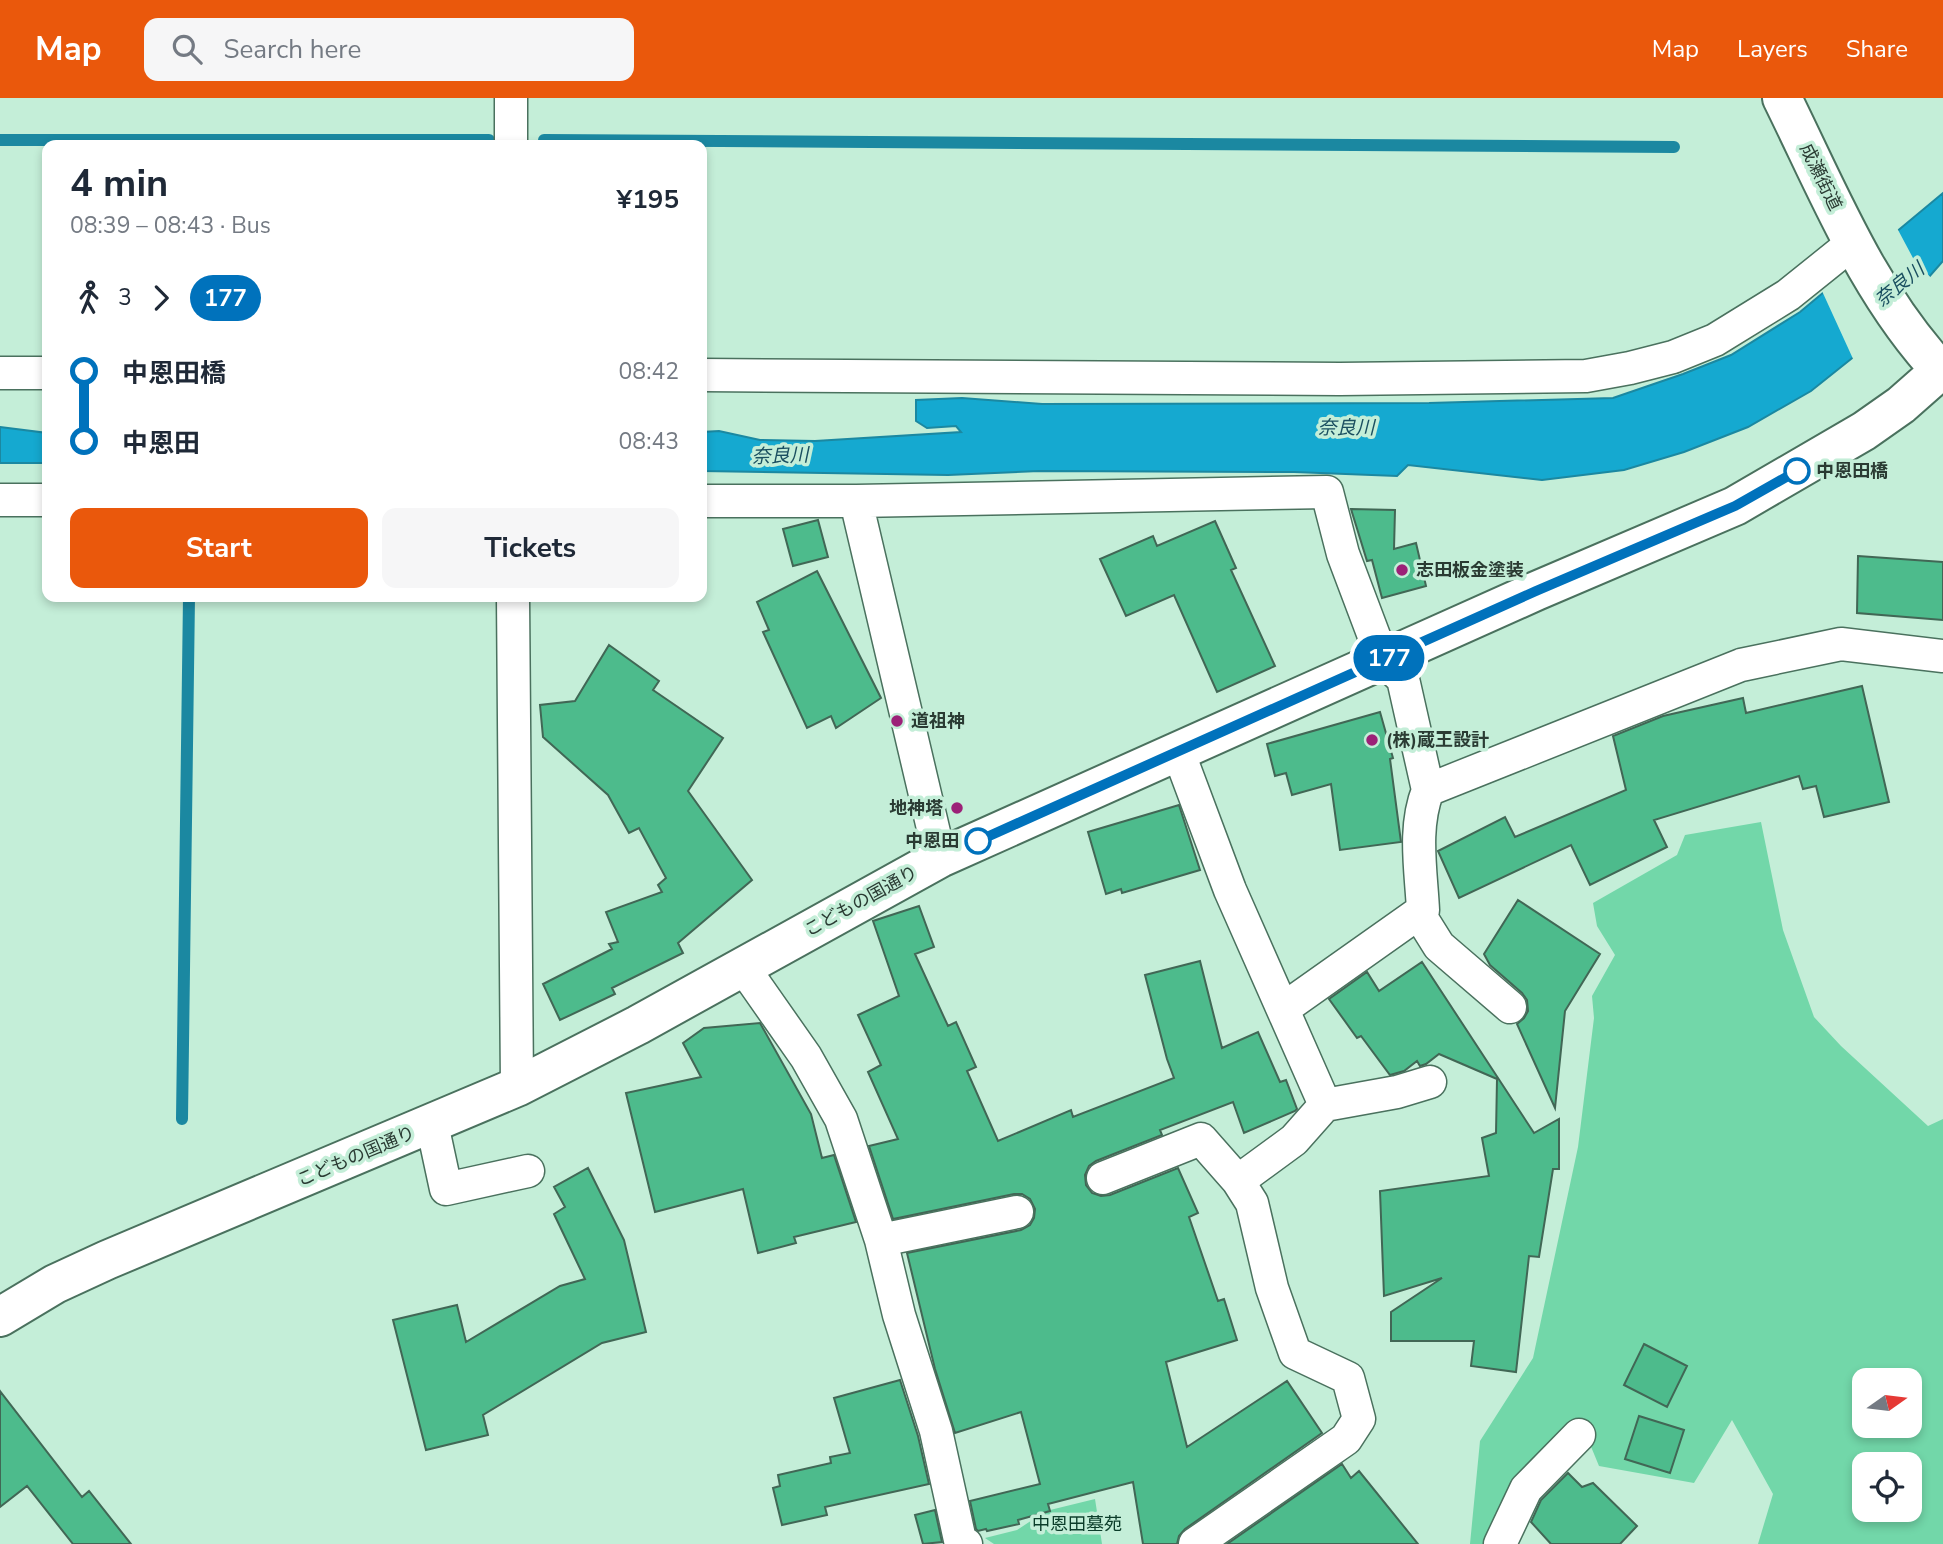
<!DOCTYPE html>
<html lang="en">
<head>
<meta charset="utf-8">
<style>
	body { margin:0; font-family:"Nunito Sans","Noto Sans JP",sans-serif; background:#f6f6f7; color:#1f2937; height:100vh; display:flex; flex-direction:column; font-size:26px; white-space:nowrap }
	* { box-sizing:border-box; margin:0 }
	p { font-size:23px; color:#747a83 }
	.icon { flex:none; width:38px; height:38px; fill:none; stroke:currentColor; stroke-width:2; stroke-linecap:round; stroke-linejoin:round }
	.map { position:relative; flex:1; overflow:hidden }
	.side { position:absolute; left:42px; top:42px; width:665px; height:462px; display:flex; flex-direction:column; background:#fff; border-radius:14px; box-shadow:0 4px 10px #0003 }
	.side>* { flex:none }
	.badge { padding:0 14px; border-radius:23px; font-size:24px; line-height:46px }
	.needle { width:46px; rotate:76deg }
	.controls { position:absolute; left:1852px; top:1270px; display:grid; gap:14px }
	.controls a { display:grid; place-items:center; width:70px; height:70px; border-radius:14px; background:#fff; box-shadow:0 4px 10px #0003; font-size:35px }
	.map>.badge { position:absolute; translate:-50% -50%; box-shadow:0 0 0 4px #fff }
	.legs { display:flex; align-items:center; gap:10px; height:77px; padding:0 28px; font-size:23px }
	.legs p { margin-inline-start:auto }
	.headline { display:flex; align-items:center; justify-content:space-between; height:119px; padding:0 28px }
	h1 { font-size:38px; font-weight:700; line-height:52px }
	.primary-button { display:flex; gap:14px; margin-top:auto; padding:14px 28px }
	.primary-button a { flex:1; height:80px; border-radius:14px; background:#ea580c; color:#fff; font-size:28px; font-weight:700; line-height:80px; text-align:center }
	.primary-button a+a { background:#f6f6f7; color:#1f2937 }
	ul { padding:0 28px; list-style:none }
	li { display:flex; align-items:center; gap:24px; height:70px; font-size:26px }
	li i { display:grid; place-items:center; width:10px; height:100%; margin:0 9px; background:currentColor }
	li i::after { content:''; width:18px; height:18px; margin:-9px; border:5px solid; border-radius:50%; background:#fff }
	li p { margin-inline-start:auto }
	li:first-child i { background:linear-gradient(#0000 50%,currentColor 0) }
	li:last-child i { background:linear-gradient(currentColor 50%,#0000 0) }
	header { display:flex; align-items:center; gap:42px; box-sizing:border-box; height:98px; padding:0 35px; background:#ea580c; color:#fff }
	header strong { font-size:33px }
	nav { display:flex; gap:38px; margin-inline-start:auto; font-size:24px }
	.search { width:490px; height:63px; background:#f6f6f7; display:flex; align-items:center; gap:18px; box-sizing:border-box; padding:0 24px; border-radius:14px; color:#747a83; font-size:26px }
	.map>svg:first-child { display:block }
	.green { fill:#72d7a9; fill-rule:evenodd }
	.water { fill:#15a9d0; stroke:#1b88a1; stroke-width:2 }
	.pier { fill:#c4eed8 }
	.lines { fill:none; stroke-linecap:round; stroke-linejoin:round }
	.stream { stroke:#1b88a1; stroke-width:12 }
	.building { fill:#4dbb8c; stroke:#416755; stroke-width:2 }
	.street-casing { stroke:#4a715e; stroke-width:35 }
	.secondary-casing { stroke:#4a715e; stroke-width:42 }
	.street { stroke:#fff; stroke-width:32 }
	.secondary { stroke:#fff; stroke-width:38 }
	.line-1-casing { stroke:#fff; stroke-width:16 }
	.line-1 { stroke:#0072bc; stroke-width:10 }
	.stop-1-dot { fill:#fff; stroke:#0072bc; stroke-width:3.5 }
	.poi-dot { fill:#9c2178; stroke:#c4eed8; stroke-width:2.5 }
	.labels { text-anchor:middle; stroke-width:7; stroke-linejoin:round; paint-order:stroke }
	.street-label { font-size:18px; fill:#2a3b33; stroke:#c4eed8 }
	.stop-label { font-size:18px; font-weight:bold; fill:#2a3b33; stroke:#c4eed8; text-anchor:start }
	.poi-label { font-size:18px; font-weight:bold; fill:#2a3b33; stroke:#c4eed8; text-anchor:start }
	.park-label { font-size:18px; fill:#0b3c29; stroke:#c4eed8 }
	.water-label { font-size:19px; font-style:italic; fill:#1a4f60; stroke:#c4eed8 }
</style>
</head>
<body>
<header>
<strong>Map</strong>
<div class="search"><svg class="icon" aria-label="search" viewBox="0 0 24 24"><circle cx="10" cy="10" r="6"/><path d="M15 15l6 6"/></svg>Search here</div>
<nav><a>Map</a><a>Layers</a><a>Share</a></nav>
</header>
<div class="map">
<svg width="1943" height="1446" viewBox="0 0 1943 1446">
	<rect width="100%" height="100%" fill="#c4eed8"/>
	<!-- green -->
	<path class="green" d="M1761,724l22,108 31,87 27,29 87,80 15,-7v425h-185l15,-50 -41,-74 -38,63 -95,-17 -19,-46 -86,124h-24l10,-103 53,-83 45,-211 16,-129 -2,-22 23,-41 -18,-29 -4,-23 84,-48 8,-20zM1864,1283h45v45h-45zM1864,1367h45v45h-45z
		M1095,1401l7,45h-108l-9,-6 32,-8 29,-19z"/>
	<!-- water -->
	<path class="water" d="M1943,95v68l-72,82 -60,48 -63,36 -64,25 -60,18 -82,10 -134,-15 -11,11 -103,-4 -255,-1 -91,4 -246,-4v-39l17,-1 41,9 55,1 146,-9 -5,-6 -29,2 -11,-7v-21l46,-2 80,6 387,-1 184,-5 70,-24 48,-19 69,-43z
		M0,329l47,6v30h-47z"/>
	<!-- pier -->
	<path class="pier" d="M1897,130l16,30 19,21 -58,66 -20,16 -32,-70z"/>
	<g class="lines">
		<!-- stream -->
		<path class="stream" d="M0,42h489
			M544,42l1130,7
			M182,1021l7,-522"/>
	</g>
	<!-- building -->
	<path class="building" d="M1351,411l44,1 -1,39 22,-6 10,43 -44,12 -10,-38 -5,1z
		M818,422l10,37 -35,9 -10,-37z
		M1215,423l21,47 -5,2 44,96 -58,26 -43,-97 -48,21 -26,-57 53,-23 4,10z
		M1858,458l85,6v58l-86,-7z
		M817,473l64,127 -45,30 -5,-12 -24,12 -44,-96 6,-2 -12,-28z
		M609,547l50,36 -6,9 70,48 -35,53 64,89 -74,63 5,10 -71,35 3,6 -55,26 -17,-36 69,-35 -3,-5 9,-2 -12,-30 56,-20 -4,-7 8,-7 -27,-50 -10,5 -21,-38 -65,-58 -3,-32 35,-4z
		M1862,588l27,116 -65,15 -8,-31 -13,3 -4,-13 -145,44 13,27 -77,38 -19,-40 -112,53 -21,-47 67,-34 10,20 111,-47 -13,-54 50,-20 80,-18 3,15z
		M1380,614l13,46 -3,1 11,83 -61,8 -9,-66 -39,11 -6,-22 -11,3 -8,-32z
		M1179,707l21,65 -78,23 -1,-4 -15,5 -18,-62z
		M1518,802l82,54 -35,57 -10,97 -38,-84 7,-6 4,-7 -1,-11 -5,-7 -32,-28 -6,-11z
		M919,808l15,41 -19,7 33,72 8,-4 20,45 -9,4 31,70 73,-31 2,7 101,-39 -7,-19 -22,-84 55,-14 22,87 36,-16 22,50 6,-2 11,29 -2,2 -51,22 -11,-31 -73,28 2,5 -66,26 -7,5 -4,9 1,10 6,8 9,3 9,-1 68,-27 20,45 -9,4 29,84 6,-2 13,41 -71,22 21,85 100,-66 35,52 -137,96 -6,7 -2,8h-34l-10,-62 -85,22 2,7 -32,9 1,4 -32,7 -1,-2 -8,2 -2,-2 -6,-28 70,-17 -19,-72 -66,21 -20,-64 -28,-116 114,-23 9,-5 4,-7 1,-9 -5,-10 -8,-5h-8l-121,25 -24,-73 29,-7 -30,-67 13,-7 -23,-50 41,-19 -26,-75z
		M1422,864l112,171 25,-14v50h-6l-14,88 -10,-1 -13,116 -45,-6 3,-25h-83v-29l51,-34 -58,18 -4,-105 109,-15 -7,-38 14,-5 1,-54 -58,-25 -13,10 -6,2 -3,-5 -13,10 -14,4 -29,-39 -4,2 -28,-39 38,-27 12,19z
		M760,925l51,91 11,44 12,-3 22,67 -62,15 2,6 -38,10 -15,-64 -88,23 -29,-119 75,-16 -18,-34 21,-15z
		M588,1070l36,72 22,92 -44,11 -119,72 5,20 -62,15 -33,-130 64,-15 9,37 94,-56 25,-7 -31,-65 11,-7 -11,-20z
		M1644,1246l43,22 -20,41 -43,-22z
		M900,1282l18,56 11,48 -104,23 2,8 -45,10 -9,-37 7,-2 -2,-11 53,-12 -1,-6 20,-4 -16,-55z
		M0,1293l82,106 7,-6 42,53h-58l-46,-58 -27,21z
		M1639,1318l45,14 -14,43 -45,-14z
		M1342,1366l9,14 8,-7 59,73h-191z
		M1568,1375l14,14 11,-4 44,43 -17,18h-69l-20,-22 10,-22z
		M935,1412l7,32 -19,2 -8,-29z"/>
	<g class="lines">
		<defs>
			<path id="street" d="M511,47v-47
				M0,275h47
				M702,277l638,4 246,-3 44,-8 43,-11 42,-17 73,-45 66,-53
				M0,402h47
				M702,403h154l471,-9 16,62 40,106 20,19 25,111
				M856,403l84,357
				M513,499l4,490
				M1178,653l52,139 95,215
				M1419,816l20,32 71,61
				M743,869l63,90 35,62 40,121 18,75 37,116 24,109 6,4
				M1283,911l140,-99c-2,-40 -10,-82 5,-120l313,-125 100,-21 102,12
				M432,1026l14,65 82,-18
				M1103,1080l98,-39 37,42 14,22 20,85 23,65 53,25 11,41 -13,20 -151,105
				M1238,1083l56,-41 31,-35 72,-13 33,-10
				M881,1142l136,-28
				M1500,1446l26,-55 53,-54"/>
			<path id="secondary" d="M1782,0c47,95 87,197 161,275
				M0,1219l55,-33 52,-24 410,-173 121,-62 302,-167 596,-267 199,-85 129,-75 37,-26 42,-37"/>
		</defs>
		<!-- street casing -->
		<use href="#street" class="street-casing"/>
		<!-- secondary casing -->
		<use href="#secondary" class="secondary-casing"/>
		<!-- street -->
		<use href="#street" class="street"/>
		<!-- secondary -->
		<use href="#secondary" class="secondary"/>
	</g>
	<g class="lines">
		<defs>
			<path id="line-1" d="M978,743l558,-250 199,-85 62,-35"/>
		</defs>
		<!-- line-1 casing -->
		<use href="#line-1" class="line-1-casing"/>
		<!-- line-1 -->
		<use href="#line-1" class="line-1"/>
	</g>
	<!-- markers -->
	<g class="stop-1-dot">
		<circle cx="1797" cy="373" r="12"/>
		<circle cx="978" cy="743" r="12"/>
	</g>
	<g class="poi-dot">
		<circle cx="1402" cy="472" r="7"/>
		<circle cx="897" cy="623" r="7"/>
		<circle cx="1372" cy="642" r="7"/>
		<circle cx="957" cy="710" r="7"/>
	</g>
	<g class="labels">
		<!-- street labels -->
		<g class="street-label">
			<text transform="translate(1821 79) rotate(64)" y="6">成瀬街道</text>
			<text transform="translate(861 803) rotate(-29)" y="6">こどもの国通り</text>
			<text transform="translate(356 1058) rotate(-23)" y="6">こどもの国通り</text>
		</g>
		<!-- stop labels -->
		<g class="stop-label">
			<text x="1816" y="379">中恩田橋</text>
			<text x="959" y="749" text-anchor="end">中恩田</text>
		</g>
		<!-- poi labels -->
		<g class="poi-label">
			<text x="1416" y="478">志田板金塗装</text>
			<text x="911" y="629">道祖神</text>
			<text x="1386" y="648">(株)蔵王設計</text>
			<text x="943" y="716" text-anchor="end">地神塔</text>
		</g>
		<!-- park labels -->
		<g class="park-label">
			<text x="1077" y="1432">中恩田墓苑</text>
		</g>
		<!-- water labels -->
		<g class="water-label">
			<text transform="translate(1899 186) rotate(-39)" y="7">奈良川</text>
			<text x="1346" y="336">奈良川</text>
			<text transform="translate(780 357) rotate(-2)" y="7">奈良川</text>
		</g>
	</g>
</svg>
<div class="controls">
<a><svg class="needle" viewBox="-14 -14 28 28"><path d="M0-13l5 13h-10z" fill="#e53935"/><path d="M0 13l5-13h-10z" fill="#747a83"/></svg></a>
<a><svg class="icon" aria-label="locate" viewBox="0 0 24 24"><circle cx="12" cy="12" r="6"/><path d="M12 2v4M12 18v4M2 12h4M18 12h4"/></svg></a>
</div>
<b class="badge" style="left:1389px;top:560px;background:#0072bc;color:#fff">177</b>
<section class="side">
<div class="headline"><div><h1>4 min</h1><p>08:39 – 08:43 · Bus</p></div><b>¥195</b></div>
<div class="legs"><svg class="icon" aria-label="walk" viewBox="0 0 24 24"><circle cx="13" cy="4" r="2"/><path d="M13 8l-2 6 4 7M11 14l-3 7M7 12l3-4h3l4 4"/></svg>3<svg class="icon" aria-label="forward" viewBox="0 0 24 24"><path d="M9 5l7 7-7 7"/></svg><b class="badge" style="background:#0072bc;color:#fff">177</b></div>
<ul>
<li><i style="color:#0072bc"></i><b>中恩田橋</b><p>08:42</p></li>
<li><i style="color:#0072bc"></i><b>中恩田</b><p>08:43</p></li>
</ul>
<div class="primary-button"><a>Start</a><a>Tickets</a></div>
</section>
</div>
</body>
</html>
